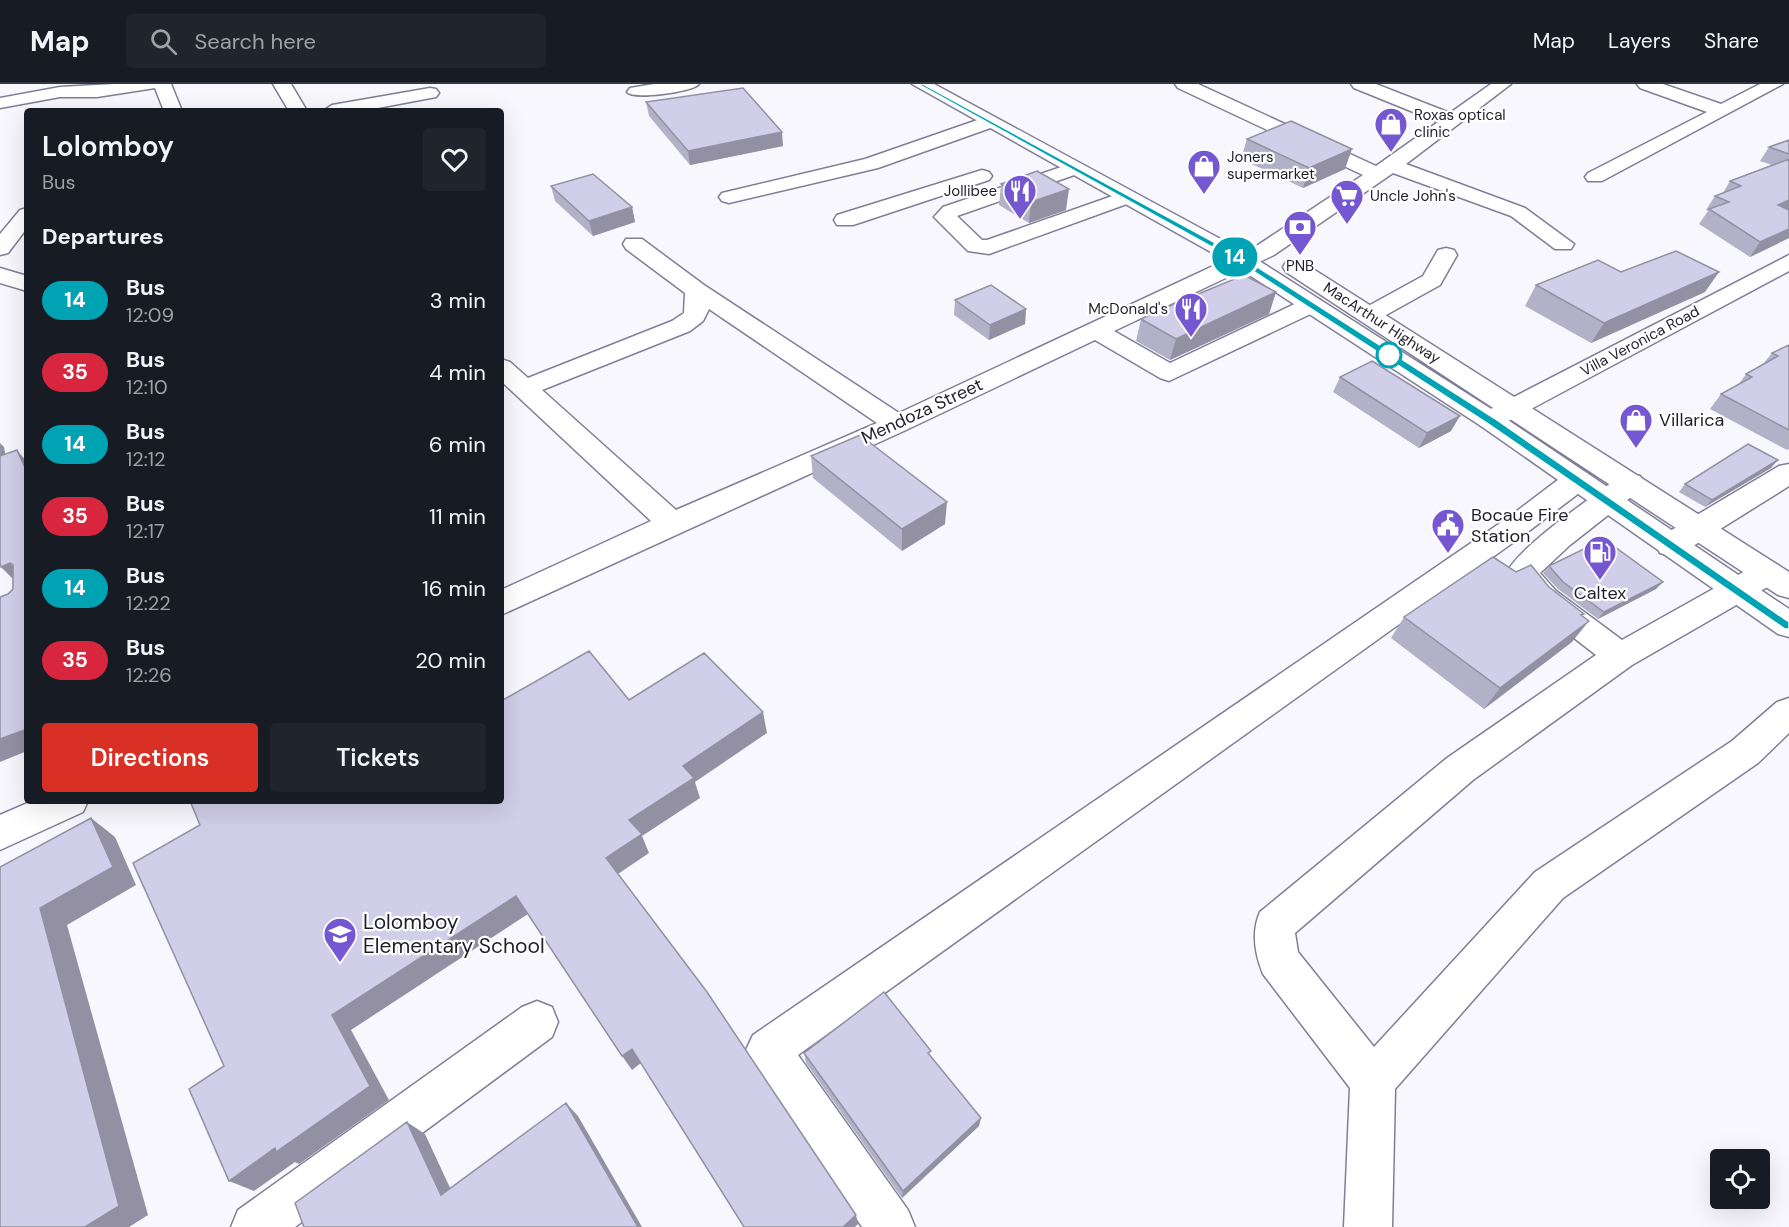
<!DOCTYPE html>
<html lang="en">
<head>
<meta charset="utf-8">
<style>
	body { margin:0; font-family:"DM Sans",sans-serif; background:#20242c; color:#f1f3f6; height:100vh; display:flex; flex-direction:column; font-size:22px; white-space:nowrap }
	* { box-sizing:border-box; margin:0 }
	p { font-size:20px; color:#9ea1a6 }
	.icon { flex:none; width:33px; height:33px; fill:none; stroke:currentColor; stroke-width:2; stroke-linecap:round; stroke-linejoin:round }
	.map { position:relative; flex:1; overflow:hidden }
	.panel { position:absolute; left:24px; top:24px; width:480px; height:696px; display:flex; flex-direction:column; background:#171b24; border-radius:6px; box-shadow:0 6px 24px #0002 }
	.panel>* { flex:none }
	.badge { padding:0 12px; border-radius:20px; font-size:21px; line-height:39px }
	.tools { position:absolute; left:1710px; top:1065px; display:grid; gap:12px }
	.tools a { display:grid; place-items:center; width:60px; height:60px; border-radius:6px; background:#171b24; box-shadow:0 6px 24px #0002; font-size:30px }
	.map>.badge { position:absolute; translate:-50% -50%; box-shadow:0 0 0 3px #fff }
	h2 { padding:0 18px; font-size:22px; line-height:54px }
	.round { display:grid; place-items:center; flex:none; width:63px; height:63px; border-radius:6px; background:#20242c }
	.headline { display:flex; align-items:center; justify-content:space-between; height:102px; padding:0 18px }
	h1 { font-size:28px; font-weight:600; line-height:45px }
	.action { display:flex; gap:12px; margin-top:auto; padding:12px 18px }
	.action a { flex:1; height:69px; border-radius:6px; background:#d93025; color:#fff; font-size:24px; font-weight:600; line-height:69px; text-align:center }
	.action a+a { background:#20242c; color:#f1f3f6 }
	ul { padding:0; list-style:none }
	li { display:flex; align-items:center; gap:18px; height:72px; padding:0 18px }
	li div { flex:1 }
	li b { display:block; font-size:22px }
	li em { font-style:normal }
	li .badge { min-width:66px; font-weight:700; text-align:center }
	header { display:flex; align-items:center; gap:36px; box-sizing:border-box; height:84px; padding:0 30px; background:#171b24; border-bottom:2px solid #363941 }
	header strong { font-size:28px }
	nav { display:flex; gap:33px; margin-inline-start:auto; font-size:21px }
	.search { width:420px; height:54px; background:#20242c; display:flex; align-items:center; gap:15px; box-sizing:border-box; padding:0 21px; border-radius:6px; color:#9ea1a6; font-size:22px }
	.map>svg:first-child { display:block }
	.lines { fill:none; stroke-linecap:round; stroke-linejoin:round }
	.minor-casing { stroke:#807e96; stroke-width:3 }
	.highway-casing { stroke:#807e96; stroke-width:3 }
	.minor { fill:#fff; fill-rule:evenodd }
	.highway { fill:#fff; fill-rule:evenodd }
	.wall { fill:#b3b1c8 }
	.shaded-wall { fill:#9290a2 }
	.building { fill:#d0cee8; stroke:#9290a2; stroke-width:1.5 }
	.line { fill:#00a3b4; stroke:#fff; stroke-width:1.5 }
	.stop-dot { fill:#fff; stroke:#00a3b4; stroke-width:3 }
	.labels { text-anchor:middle; stroke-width:4.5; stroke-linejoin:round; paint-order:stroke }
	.far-poi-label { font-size:15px; fill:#201f29; stroke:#fff; text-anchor:start }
	.far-street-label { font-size:15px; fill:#201f29; stroke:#fff }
	.street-label { font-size:18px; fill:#201f29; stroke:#fff }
	.poi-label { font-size:18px; fill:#201f29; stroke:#fff; text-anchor:start }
	.near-poi-label { font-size:21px; fill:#201f29; stroke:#fff; text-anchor:start }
</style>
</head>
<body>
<header>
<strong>Map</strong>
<div class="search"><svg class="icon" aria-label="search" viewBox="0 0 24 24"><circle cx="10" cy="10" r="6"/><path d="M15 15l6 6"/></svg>Search here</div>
<nav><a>Map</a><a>Layers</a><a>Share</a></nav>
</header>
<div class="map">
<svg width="1789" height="1143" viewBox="0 0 1789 1143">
	<rect width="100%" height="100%" fill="#f8f7fd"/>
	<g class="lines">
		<defs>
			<path id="minor" d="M114,0h57l11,27h-18l-9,-23 -58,9h-37l-60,11v-10l60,-11z
				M273,0h18l16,27h-18z
				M654,0h45c-6,8 -66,16 -72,8l3,-4z
				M1175,0h23l178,82 62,-44 -84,-34 -3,-4h25l74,29 41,-29h20l-105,80 119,44 49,36 -3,5h-16l-44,-33 -118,-43 -119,82 -160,76 56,32 133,-63h16l4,5 -4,5 -150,71 -9,-3 -65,-38 -189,90 -405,185v-25l150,-69 -150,-140v-22l9,3 18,16 144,-57 12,-8 1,-20 -59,-44 -3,-5 3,-5h16l62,46 195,128 359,-168 105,-70 -185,-87zM709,225l168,114 -201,87 -134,-120 148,-59 13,-10z
				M1637,0h26l58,20 39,-20h23l-181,97h-14l-3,-4 3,-4 119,-61 -67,-24z
				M430,4l6,1 3,4 -3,4 -74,14h-39l9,-6z
				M989,32l7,2 2,4 -2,4 -118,42 -149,35 -7,-2 -3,-4 3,-4 143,-34z
				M1073,79l7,2 3,4 -3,4 -123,43 25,24h5l134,-47h14l3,4 -3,4 -146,53 -21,-3 -34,-34 9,-10z
				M982,86l7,2 3,4 -3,4 -136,45h-16l-3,-5 3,-5z
				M27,124v20l-19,25 -8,2v-21l20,-24z
				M1446,164l8,2 3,5 -17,30 -63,35h-16l-4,-5 4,-5 62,-34 15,-26z
				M1789,171v16l-290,155 -9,2 -9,-2 -4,-6 4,-6z
				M0,184l27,8v15l-27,-8z
				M1789,380v22l-107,67 -11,3 -11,-3 -4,-8 4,-8 119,-71z
				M1577,387l10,2 4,7 -4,7 -58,44 -731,524 110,155 7,17h-53l-109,-162 -7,-15 7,-15 756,-518 58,-44z
				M1630,390l10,2 4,7 -4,7 -70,55 -30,28 16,18 66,49 134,-75 11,-3 11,3 4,8 -4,8 -146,84 -159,115 -178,153 3,19 76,95 161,-175 197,-131 45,-39 12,-4v35l-31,30 -195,135 -168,191 -3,138h-48l6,-139 -87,-114c-8,-20 -12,-42 -3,-62l187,-154 149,-103 -62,-48 -27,-35c17,-30 84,-73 113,-96z
				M32,717h56l-5,11 -83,38v-35z
				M537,917l15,6 6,15 -6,15 -257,190h-64l7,-17 284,-203z"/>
			<path id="highway" d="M912,0h22l316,171 249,159 290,195v28l-11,-3 -297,-208 -247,-161z
				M1294,176l8,2 487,310v26l-11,-3 -492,-323 -3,-5 3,-5z"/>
		</defs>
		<!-- minor casing -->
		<use href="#minor" class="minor-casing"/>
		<!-- highway casing -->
		<use href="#highway" class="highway-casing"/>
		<!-- minor -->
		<use href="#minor" class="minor"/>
		<!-- highway -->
		<use href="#highway" class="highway"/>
	</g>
	<!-- wall -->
	<path class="wall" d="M646,18l137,44 -93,19 -41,-49z
		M1247,55l98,30 -42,19 -62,-29z
		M1789,56v98l-39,19 -51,-33 9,-13 -2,-1 9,-14 8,-3 7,-12 42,-16 -12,-4 9,-14z
		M1001,100l65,26 -37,13 -30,-18z
		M551,102l81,21 3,15 -42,14 -38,-35z
		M1621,188l84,20 -114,51 -66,-37 11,-21z
		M1276,208l-7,22 -99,46 -34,-19 5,-22z
		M955,216l71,9 -1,15 -36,16 -35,-25z
		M1789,261v104l-2,1 -77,-41 11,-15 18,-10 7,-10 17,-10 9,-11z
		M1340,293l111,54 -32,17 -86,-56z
		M811,372l134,68 -43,27 -89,-73z
		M1771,384l-66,39 -26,-15 6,-8z
		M1549,482l107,23 -58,30 -40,-30 -15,-16z
		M1516,488l33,15 35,27 -2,2 -10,26 -88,67 -93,-71 13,-21z
		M804,969l126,3 49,70 -77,72 -96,-135z"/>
	<!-- shaded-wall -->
	<path class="shaded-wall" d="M782,48l1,14 -93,19 -2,-14z
		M1352,65l-7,20 -42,19 6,-20z
		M1069,105l-3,21 -37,13 2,-21z
		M1789,114v12l-11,-5z
		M632,123l3,15 -42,14 -4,-15z
		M1789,145v9l-39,19 10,-15z
		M1719,188l-14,20 -114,51 13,-20z
		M1276,208l-7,22 -99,46 6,-21z
		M1026,225l-1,15 -36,16 1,-15z
		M1460,332l-9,15 -32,17 8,-15z
		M0,359l4,4 5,28 -9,-10z
		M17,366l10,12v10z
		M1778,376l-7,8 -66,39 7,-7z
		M947,418l-2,22 -43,27v-22z
		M10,479l16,17 -9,3 -16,-16z
		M1663,498l-7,7 -58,30 6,-7z
		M1589,537l-17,21 -88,67 16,-21z
		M763,628l4,21 -72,49 5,16 -58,38 7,17 -34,23 -9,-18 23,-38 54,-54z
		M27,645v22l-27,11v-23z
		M91,734l24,19 21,48 -69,40 81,290 -19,12h-44l-45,-319z
		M516,812l12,18 -177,116 38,70 -90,64 -4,-2 -41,29 -25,-10 103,-166z
		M632,965l9,14 -9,7 -10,-14z
		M566,1019l12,13 64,111h-4z
		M981,1034l-2,8 -77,72 1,-7z
		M407,1038l18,12 33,71 -17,-10z
		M856,1131l2,9 -3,3h-12z"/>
	<!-- building -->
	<path class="building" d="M743,4l39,44 -94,19 -42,-49z
		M1291,37l61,28 -43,19 -62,-29z
		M1789,56v14l-20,-7z
		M1789,75v41l-11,5 11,5v19l-29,13 -51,-33 20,-7 -14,-6 26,-10 -11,-5z
		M1037,87l32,18 -38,13 -30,-18z
		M593,90l39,33 -43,14 -38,-35z
		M1676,167l43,21 -115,51 -68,-38 62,-25 23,12z
		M1244,191l32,17 -100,47 -35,-20 33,-15z
		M991,201l35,24 -36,16 -35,-25z
		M1789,261v85l-68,-36 31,-17 -6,-3 32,-18 -6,-3z
		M1372,277l88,55 -33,17 -87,-56z
		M860,351l87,67 -45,27 -91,-73z
		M1748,360l30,16 -66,40 -27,-16z
		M17,366l10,22v257l-27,10v-142l8,-3 5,-5v-24l-3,-2 -9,4 -1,-4v-107z
		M1604,455l59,43 -59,30 -41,-30 -14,-16z
		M1493,473l23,15 15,-7 18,22 35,27 -3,1 8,6 -89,67 -96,-71z
		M589,567l40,49 75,-47 59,59 -80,54 11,12 -65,42 13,14 -36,24 101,134 149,223 -13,12h-99l-112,-178 -10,7 -106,-160 -184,119 38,71 -94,66 -1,-4 -46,33 -40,-92 35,-23 -91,-203 67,-38 -10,-24h311v-100z
		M91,734l22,49 -73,41 79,298 -34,21h-85v-360z
		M884,908l47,59 -3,2 53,65 -78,73 -99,-138z
		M566,1019l72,124h-334l-9,-24 112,-81 34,73z"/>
	<!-- line -->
	<path class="line" d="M918,0h5l322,175 249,159 295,204v7h-4l-298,-206 -248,-161z"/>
	<!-- icons -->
	<defs>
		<symbol id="shop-pin" viewBox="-11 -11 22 30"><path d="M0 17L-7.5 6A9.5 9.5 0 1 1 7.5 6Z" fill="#7457d1" stroke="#fff"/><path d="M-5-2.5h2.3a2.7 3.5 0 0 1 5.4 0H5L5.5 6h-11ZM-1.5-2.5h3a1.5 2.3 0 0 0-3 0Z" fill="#fff"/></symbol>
		<symbol id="restaurant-pin" viewBox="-11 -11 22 30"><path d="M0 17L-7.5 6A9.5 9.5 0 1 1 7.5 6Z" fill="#7457d1" stroke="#fff"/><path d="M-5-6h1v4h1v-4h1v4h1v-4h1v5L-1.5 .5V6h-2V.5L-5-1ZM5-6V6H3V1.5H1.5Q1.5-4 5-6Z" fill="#fff"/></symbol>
		<symbol id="supermarket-pin" viewBox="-11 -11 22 30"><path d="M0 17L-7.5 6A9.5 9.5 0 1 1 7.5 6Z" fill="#7457d1" stroke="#fff"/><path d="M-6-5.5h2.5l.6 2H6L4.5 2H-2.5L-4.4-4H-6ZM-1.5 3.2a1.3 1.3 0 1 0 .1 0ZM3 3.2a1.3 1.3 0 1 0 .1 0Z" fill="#fff"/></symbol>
		<symbol id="bank-pin" viewBox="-11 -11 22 30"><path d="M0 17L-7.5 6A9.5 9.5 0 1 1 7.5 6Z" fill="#7457d1" stroke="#fff"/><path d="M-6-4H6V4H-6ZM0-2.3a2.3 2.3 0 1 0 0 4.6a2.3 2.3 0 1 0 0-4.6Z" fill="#fff"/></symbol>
		<symbol id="civic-pin" viewBox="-11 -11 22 30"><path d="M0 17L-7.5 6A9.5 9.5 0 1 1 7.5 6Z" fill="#7457d1" stroke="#fff"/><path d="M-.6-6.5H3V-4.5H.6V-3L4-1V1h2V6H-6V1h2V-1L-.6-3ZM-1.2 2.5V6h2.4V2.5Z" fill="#fff"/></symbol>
		<symbol id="fuel-pin" viewBox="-11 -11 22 30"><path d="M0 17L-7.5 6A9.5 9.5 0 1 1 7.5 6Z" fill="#7457d1" stroke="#fff"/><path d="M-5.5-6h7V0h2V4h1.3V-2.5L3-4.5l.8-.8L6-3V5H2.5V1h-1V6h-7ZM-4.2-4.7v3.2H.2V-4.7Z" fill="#fff"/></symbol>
		<symbol id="school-pin" viewBox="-11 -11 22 30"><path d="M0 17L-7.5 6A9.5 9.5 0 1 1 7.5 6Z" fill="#7457d1" stroke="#fff"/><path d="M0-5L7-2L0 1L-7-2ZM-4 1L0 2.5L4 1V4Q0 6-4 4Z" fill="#fff"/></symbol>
	</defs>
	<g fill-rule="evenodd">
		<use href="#shop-pin" x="1372" y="21" width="38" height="52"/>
		<use href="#shop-pin" x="1185" y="63" width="38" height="52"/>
		<use href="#restaurant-pin" x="1001" y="88" width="38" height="52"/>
		<use href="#supermarket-pin" x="1328" y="93" width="38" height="52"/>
		<use href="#bank-pin" x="1281" y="124" width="38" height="52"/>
		<use href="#restaurant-pin" x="1172" y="206" width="38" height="52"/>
		<use href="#shop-pin" x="1617" y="317" width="38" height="52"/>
		<use href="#civic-pin" x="1429" y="422" width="38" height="52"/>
		<use href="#fuel-pin" x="1581" y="449" width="38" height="52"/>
		<use href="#school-pin" x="321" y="831" width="38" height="52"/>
	</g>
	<!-- markers -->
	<circle class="stop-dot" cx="1389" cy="271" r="12"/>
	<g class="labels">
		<!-- far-poi labels -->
		<g class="far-poi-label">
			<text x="1414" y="36">Roxas optical<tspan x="1414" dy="17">clinic</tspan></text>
			<text x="1227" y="78">Joners<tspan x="1227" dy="17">supermarket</tspan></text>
			<text x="997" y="112" text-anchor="end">Jollibee</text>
			<text x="1370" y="117">Uncle John's</text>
			<text x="1300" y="187" text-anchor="middle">PNB</text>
			<text x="1168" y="230" text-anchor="end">McDonald's</text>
		</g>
		<!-- far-street labels -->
		<g class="far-street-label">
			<text transform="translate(1382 239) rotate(33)" y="5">MacArthur Highway</text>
			<text transform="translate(1640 257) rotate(-28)" y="5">Villa Veronica Road</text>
		</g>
		<!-- street labels -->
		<g class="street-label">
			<text transform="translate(922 327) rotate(-25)" y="6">Mendoza Street</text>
		</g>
		<!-- poi labels -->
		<g class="poi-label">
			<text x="1659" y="342">Villarica</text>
			<text x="1471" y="437">Bocaue Fire<tspan x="1471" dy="21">Station</tspan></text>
			<text x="1600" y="515" text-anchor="middle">Caltex</text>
		</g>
		<!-- near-poi labels -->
		<g class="near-poi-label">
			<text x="363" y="845">Lolomboy<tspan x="363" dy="24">Elementary School</tspan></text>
		</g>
	</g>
</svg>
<div class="tools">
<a><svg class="icon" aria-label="locate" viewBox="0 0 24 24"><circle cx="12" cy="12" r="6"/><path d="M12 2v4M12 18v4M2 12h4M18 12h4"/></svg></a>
</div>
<b class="badge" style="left:1235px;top:173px;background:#00a3b4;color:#fff">14</b>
<section class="panel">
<div class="headline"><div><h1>Lolomboy</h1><p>Bus</p></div><a class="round"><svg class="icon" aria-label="heart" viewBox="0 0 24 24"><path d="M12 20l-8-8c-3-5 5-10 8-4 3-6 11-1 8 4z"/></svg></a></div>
<h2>Departures</h2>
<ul>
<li><span class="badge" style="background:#00a3b4;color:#fff">14</span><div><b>Bus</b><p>12:09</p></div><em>3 min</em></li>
<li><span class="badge" style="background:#d7263d;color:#fff">35</span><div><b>Bus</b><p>12:10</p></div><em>4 min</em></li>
<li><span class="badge" style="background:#00a3b4;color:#fff">14</span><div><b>Bus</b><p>12:12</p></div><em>6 min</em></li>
<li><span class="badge" style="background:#d7263d;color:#fff">35</span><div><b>Bus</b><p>12:17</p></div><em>11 min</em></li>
<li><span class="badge" style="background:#00a3b4;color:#fff">14</span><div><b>Bus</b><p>12:22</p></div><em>16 min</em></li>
<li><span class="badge" style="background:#d7263d;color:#fff">35</span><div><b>Bus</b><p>12:26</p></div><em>20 min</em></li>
</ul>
<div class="action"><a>Directions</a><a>Tickets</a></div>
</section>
</div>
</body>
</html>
